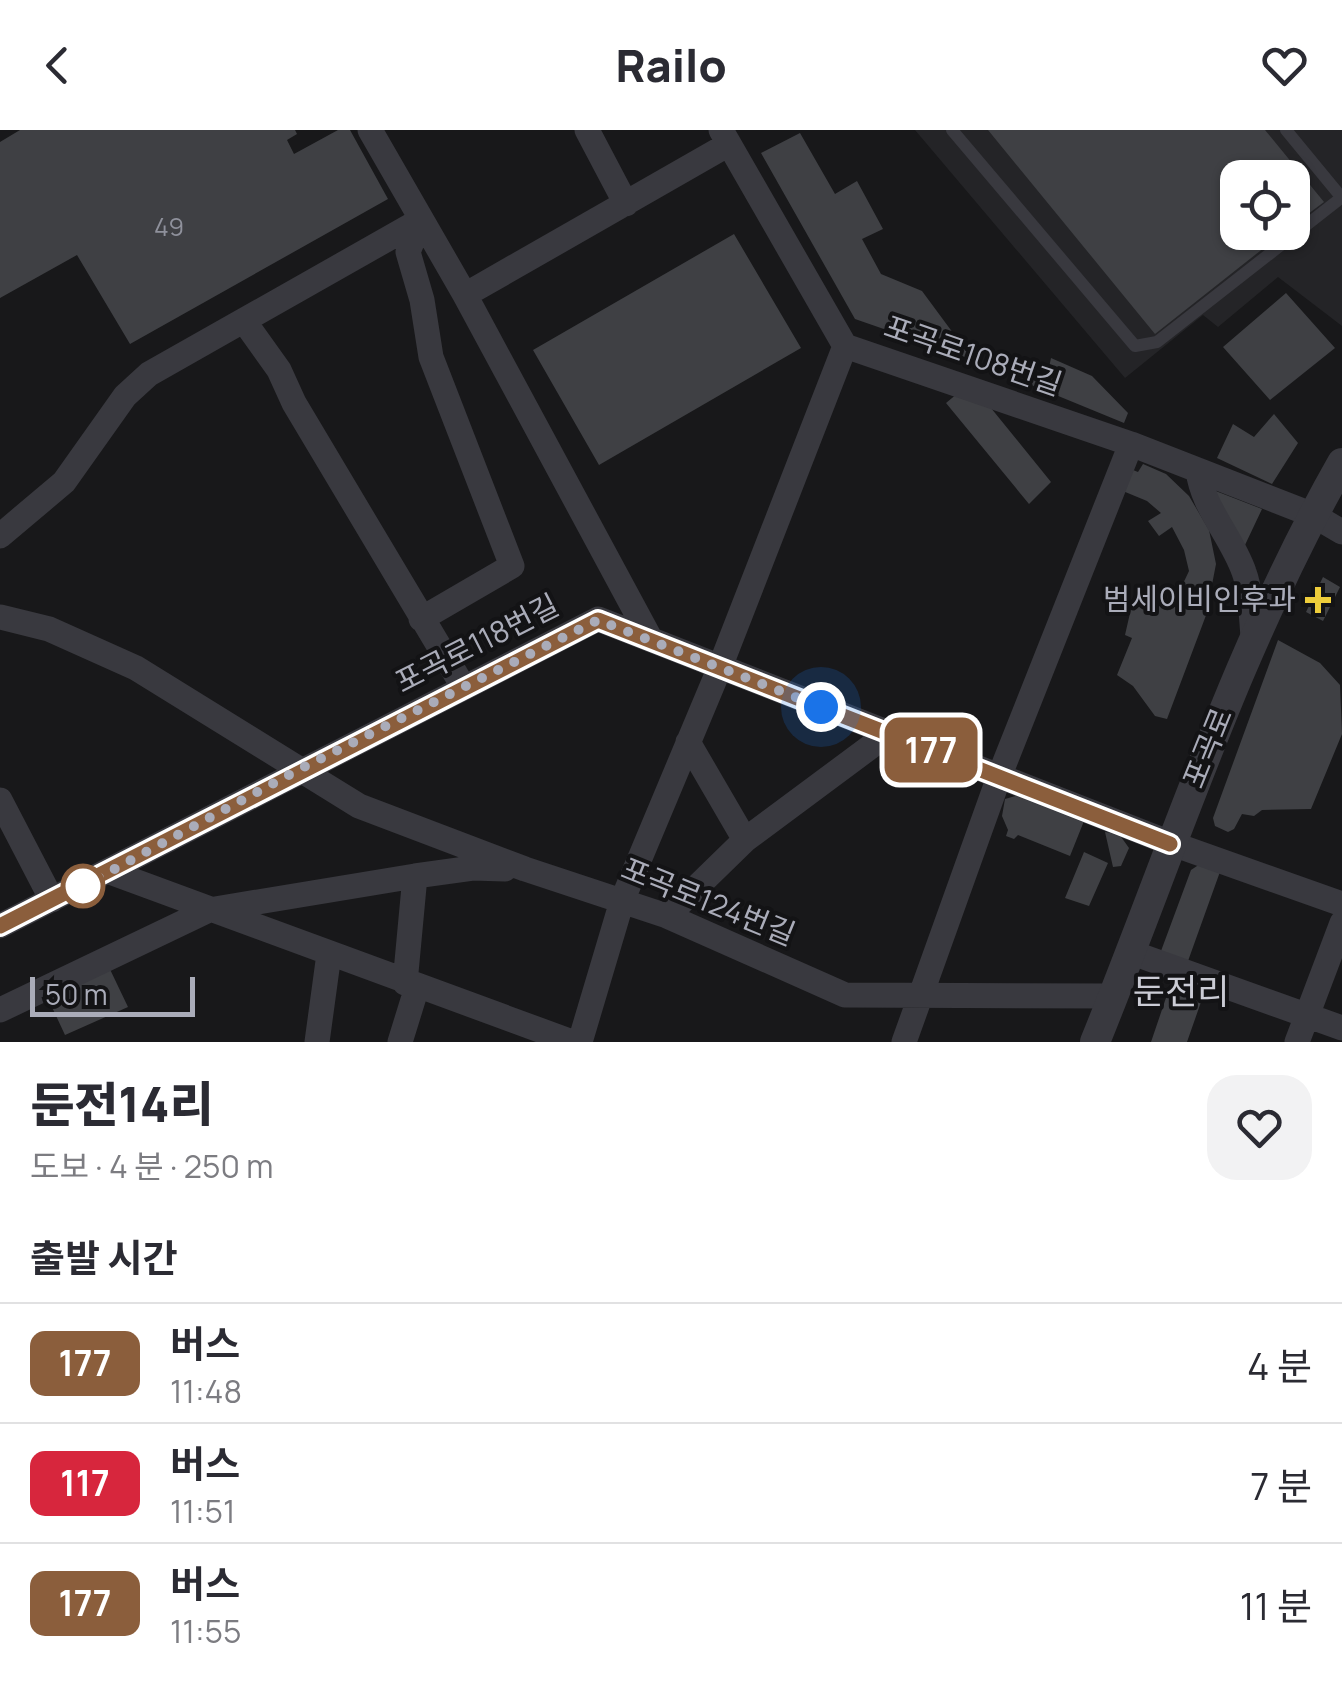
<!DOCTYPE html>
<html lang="ko">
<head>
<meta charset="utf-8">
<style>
	body { margin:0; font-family:Manrope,"Noto Sans KR",sans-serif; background:#f2f2f3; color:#2b2b33; height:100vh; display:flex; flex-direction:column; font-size:38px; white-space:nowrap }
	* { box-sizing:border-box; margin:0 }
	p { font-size:32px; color:#7c7c81 }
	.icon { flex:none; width:55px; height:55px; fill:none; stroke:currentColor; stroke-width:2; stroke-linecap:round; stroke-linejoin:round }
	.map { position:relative; height:912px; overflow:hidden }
	.details { display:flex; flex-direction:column; background:#fff; flex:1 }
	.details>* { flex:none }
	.badge { padding:0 20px; border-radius:15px; font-size:35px; line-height:65px }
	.fabs { position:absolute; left:1220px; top:30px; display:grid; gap:20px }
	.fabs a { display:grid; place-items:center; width:90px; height:90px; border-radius:20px; background:#fff; box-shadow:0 2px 8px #0004; font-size:50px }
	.scale { position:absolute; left:30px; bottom:25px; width:165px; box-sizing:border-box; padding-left:10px; border:5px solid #aaacb9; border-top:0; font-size:28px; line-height:35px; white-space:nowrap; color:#aaacb9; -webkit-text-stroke:8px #131315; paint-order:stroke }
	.you { position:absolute; width:50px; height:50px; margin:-25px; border:8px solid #fff; border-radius:50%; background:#1a73e8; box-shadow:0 0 0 15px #1a73e833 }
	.map>.badge { position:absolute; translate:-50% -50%; box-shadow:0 0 0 5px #fff }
	h2 { padding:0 30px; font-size:38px; line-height:90px }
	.round { display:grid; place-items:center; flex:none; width:105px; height:105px; border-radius:30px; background:#f2f2f3 }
	.headline { display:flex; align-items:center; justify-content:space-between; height:170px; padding:0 30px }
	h1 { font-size:48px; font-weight:800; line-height:75px }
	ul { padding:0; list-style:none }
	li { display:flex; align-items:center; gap:30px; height:120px; padding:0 30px; border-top:2px solid #e1e1e2 }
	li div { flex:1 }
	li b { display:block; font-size:38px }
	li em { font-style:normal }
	li .badge { min-width:110px; font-weight:700; text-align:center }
	header { display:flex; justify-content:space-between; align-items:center; height:130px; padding:0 30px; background:#fff; font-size:45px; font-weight:800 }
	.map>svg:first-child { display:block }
	.built { fill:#242427; fill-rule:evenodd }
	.building { fill:#3f4044 }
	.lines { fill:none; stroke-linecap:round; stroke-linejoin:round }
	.service { stroke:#39393f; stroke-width:12 }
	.minor { stroke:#39393f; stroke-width:25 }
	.tertiary { stroke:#39393f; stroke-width:30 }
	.line-casing { stroke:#fff; stroke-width:22 }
	.line { stroke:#8b5e3c; stroke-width:15 }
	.walk { stroke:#aaacb9; stroke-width:10; stroke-dasharray:0 18 }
	.poi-dot { fill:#eecd3b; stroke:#131315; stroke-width:4 }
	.stop-dot { fill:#fff; stroke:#8b5e3c; stroke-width:5 }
	.labels { text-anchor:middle; stroke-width:8; stroke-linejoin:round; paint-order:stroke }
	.number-label { font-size:25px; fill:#8f919c }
	.street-label { font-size:30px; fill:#aaacb9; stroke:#131315 }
	.poi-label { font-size:30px; fill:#aaacb9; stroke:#131315; text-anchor:end }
	.quarter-label { font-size:35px; fill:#cbccd5; stroke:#131315 }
</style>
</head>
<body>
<header><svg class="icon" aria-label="back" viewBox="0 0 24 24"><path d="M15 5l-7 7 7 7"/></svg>Railo<svg class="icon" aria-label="heart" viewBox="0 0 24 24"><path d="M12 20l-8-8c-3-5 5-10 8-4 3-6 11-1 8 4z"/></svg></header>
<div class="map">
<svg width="1342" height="912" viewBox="0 0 1342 912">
	<rect width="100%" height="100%" fill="#18181a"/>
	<!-- built -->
	<path class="built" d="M915,0h427v196l-64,-49 -60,50 -15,-12 -78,63zM1238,48h54v54h-54z"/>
	<!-- building -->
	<path class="building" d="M20,0h275l2,4 -10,6 7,14 44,-24h12l38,69 -258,145 -53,-89 -77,43v-156z
		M988,0h277l59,72 -32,24v-48h-54v54h46l-129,102z
		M800,3l35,61 22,-13 26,48 -21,10 19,35 41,17 51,69 -118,-41 -94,-166z
		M734,104l67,114 -202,117 -66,-115z
		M1286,163l49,55 -65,52 -47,-53z
		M1051,228l41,18 36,37 -4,10 -95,-39 2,-13 16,6z
		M958,263l33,15 60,74 -22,22 -83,-101z
		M1274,284l24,29 -26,41 -55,-26 16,-34 21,13z
		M1143,334l23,10 23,22 20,34 7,34 -6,31 -30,-5 9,-19 -5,-21 -12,-23 -13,9 -11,-15 13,-8 -14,-12 -29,-12 10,-21 10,4z
		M1208,358l54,21 -17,36z
		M1323,447l17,10 -17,34 -17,-9z
		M1133,470l75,10 -41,109 -12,-3 -22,-30 -16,-11 15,-37 -7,-3z
		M1278,510l42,23 20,22 2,49 -31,75 -49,1 -8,6 -12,-2 -8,15 -6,3 -13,-6 -2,-8z
		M1022,664l62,27 -14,35 -52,-21 -4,4 -8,-3 2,-6 -6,-14 3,-17z
		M1105,702l14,2 10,14 -8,18 -8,1z
		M1084,722l24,11 -19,43 -24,-8z
		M1203,732l18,7 -33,92 -27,-10 30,-81z
		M106,831l22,46 -63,28 -21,-45z
		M1169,859l32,13 -14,40h-36z"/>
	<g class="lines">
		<!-- service -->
		<path class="service" d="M952,0l183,216 22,-4 184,-144
			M1286,0l56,68"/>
		<!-- minor -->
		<path class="minor" d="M370,0l95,165 186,345
			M587,0l39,74
			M721,0l124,216 286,98 182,71 29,17
			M465,165l264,-151
			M244,191l35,49 15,33 170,285
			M1198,340c4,37 34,67 46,102 7,19 7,43 9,64
			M0,406l64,-54 61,-86 24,-22 272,-154
			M0,487l49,12 87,39 223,138 166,63 142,47 178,79 269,1
			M421,489l91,-53 -81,-209 -9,-57 -14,-48 13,-32
			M688,612l57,98
			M0,670l52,100
			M110,742l462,170
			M667,786l78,-76 144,-107
			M0,796l598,-307 572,224 172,61
			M1130,822l212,76
			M405,853l10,-107
			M0,880l209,-100 206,-34 58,-8 32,1
			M317,912l12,-88
			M400,912l17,-55
			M580,912l42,-141 98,-234 125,-321
			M904,912l95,-265 132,-333
			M1297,912l45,-119"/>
		<!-- tertiary -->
		<path class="tertiary" d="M1095,912c79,-195 142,-395 247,-579"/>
	</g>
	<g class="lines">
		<defs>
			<path id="line" d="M0,796l598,-306 572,224"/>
		</defs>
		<!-- line casing -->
		<use href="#line" class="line-casing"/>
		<!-- line -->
		<use href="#line" class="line"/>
		<!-- walk -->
		<path class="walk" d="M83,756l215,-116 300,-150 223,87"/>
	</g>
	<!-- markers -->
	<path class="poi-dot" d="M1313 455h10v10h10v10h-10v10h-10v-10h-10v-10h10z"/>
	<circle class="stop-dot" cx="83" cy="756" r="20"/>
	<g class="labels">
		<!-- number labels -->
		<g class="number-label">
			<text x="169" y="106">49</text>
		</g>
		<!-- street labels -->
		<g class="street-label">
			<text transform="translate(973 226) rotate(19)" y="10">포곡로108번길</text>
			<text transform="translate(477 514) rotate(-27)" y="10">포곡로118번길</text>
			<text transform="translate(1208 618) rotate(-68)" y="10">포곡로</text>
			<text transform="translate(708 772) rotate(22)" y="10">포곡로124번길</text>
		</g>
		<!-- poi labels -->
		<g class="poi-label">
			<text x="1296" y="480">범세이비인후과</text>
		</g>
		<!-- quarter labels -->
		<g class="quarter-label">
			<text x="1181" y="874">둔전리</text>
		</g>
	</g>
</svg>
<div class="fabs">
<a><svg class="icon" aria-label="locate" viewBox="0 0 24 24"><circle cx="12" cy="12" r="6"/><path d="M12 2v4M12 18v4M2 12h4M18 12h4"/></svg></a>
</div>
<div class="scale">50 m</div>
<div class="you" style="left:821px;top:577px"></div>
<b class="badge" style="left:931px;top:620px;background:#8b5e3c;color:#fff">177</b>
</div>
<section class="details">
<div class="headline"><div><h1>둔전14리</h1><p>도보 · 4 분 · 250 m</p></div><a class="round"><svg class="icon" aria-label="heart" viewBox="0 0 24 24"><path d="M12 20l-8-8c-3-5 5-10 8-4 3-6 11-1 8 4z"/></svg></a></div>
<h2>출발 시간</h2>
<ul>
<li><span class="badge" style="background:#8b5e3c;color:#fff">177</span><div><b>버스</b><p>11:48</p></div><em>4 분</em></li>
<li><span class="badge" style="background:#d7263d;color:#fff">117</span><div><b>버스</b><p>11:51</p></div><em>7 분</em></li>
<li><span class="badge" style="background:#8b5e3c;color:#fff">177</span><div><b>버스</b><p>11:55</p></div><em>11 분</em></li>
</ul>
</section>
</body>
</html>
